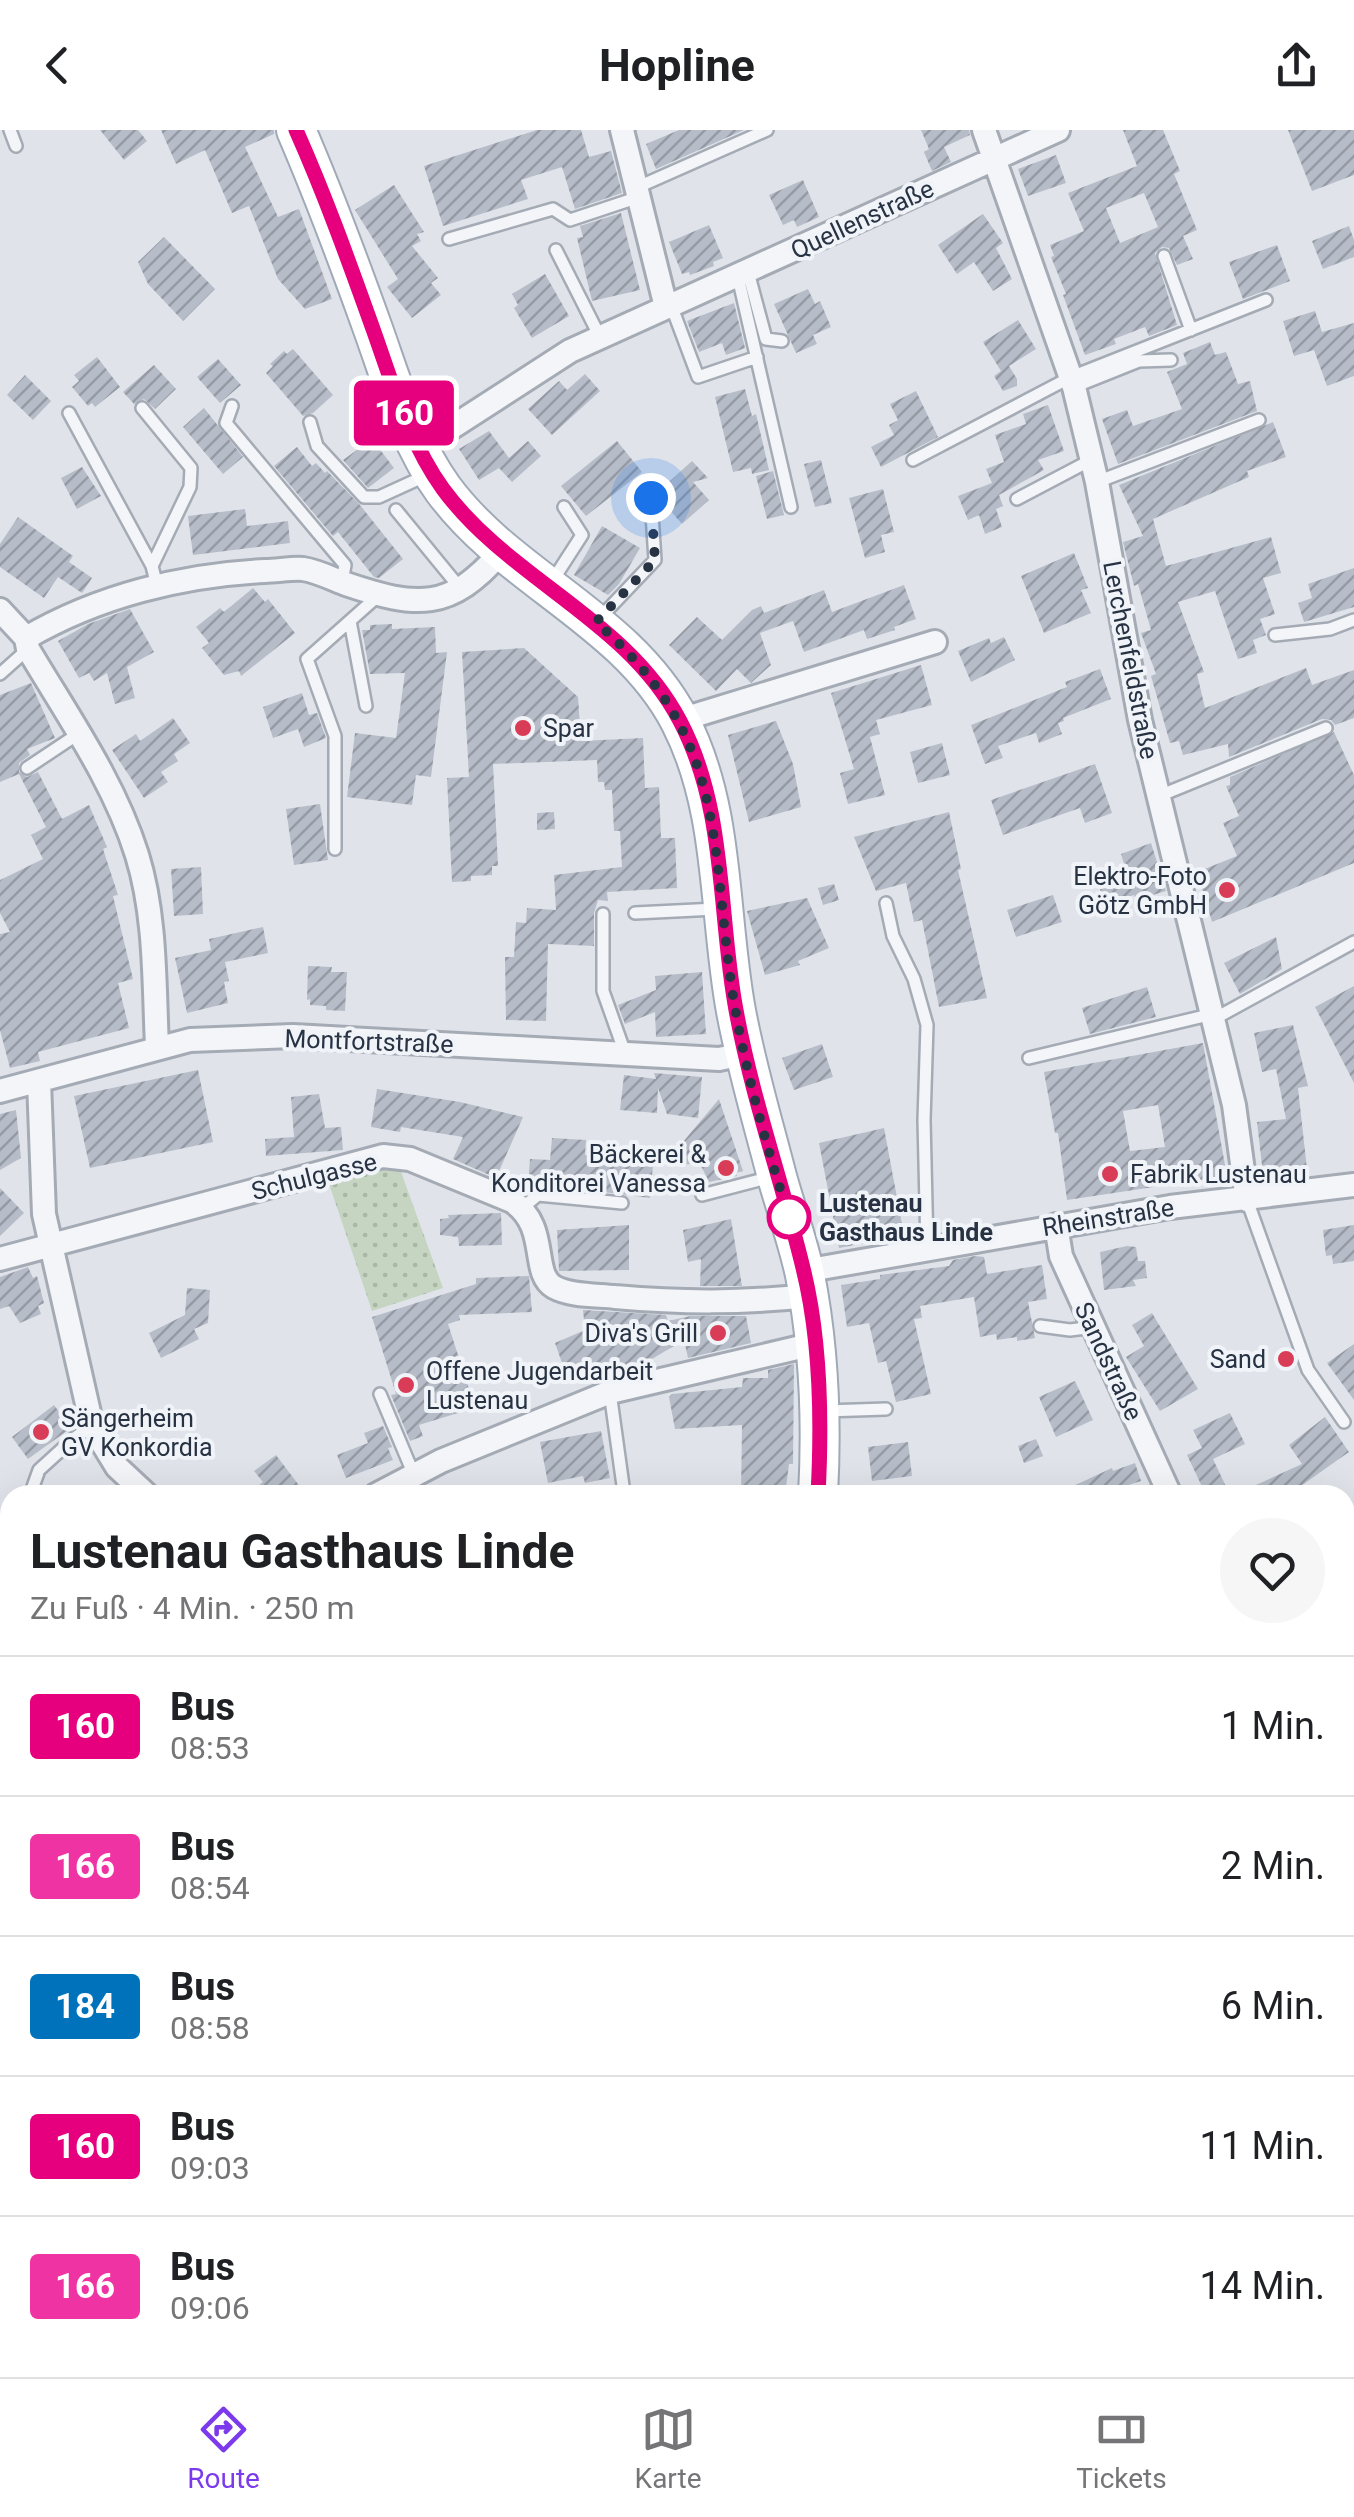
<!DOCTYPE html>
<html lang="de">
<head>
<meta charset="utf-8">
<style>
	body { margin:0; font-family:Roboto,sans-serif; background:#f6f6f6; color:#202124; height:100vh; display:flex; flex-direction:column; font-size:38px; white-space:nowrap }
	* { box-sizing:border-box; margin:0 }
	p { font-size:32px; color:#757577 }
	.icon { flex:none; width:55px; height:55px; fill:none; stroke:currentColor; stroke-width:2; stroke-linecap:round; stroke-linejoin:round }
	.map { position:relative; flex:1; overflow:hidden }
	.drawer { position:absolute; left:0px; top:1355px; width:1355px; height:892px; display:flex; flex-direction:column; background:#fff; border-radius:30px 30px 0 0; box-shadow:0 10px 40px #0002 }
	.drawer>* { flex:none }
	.badge { padding:0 20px; border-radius:8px; font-size:35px; line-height:65px }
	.you { position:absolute; width:50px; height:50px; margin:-25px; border:8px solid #fff; border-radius:50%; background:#1a73e8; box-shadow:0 0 0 15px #1a73e833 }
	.map>.badge { position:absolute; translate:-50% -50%; box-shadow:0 0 0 5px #fff }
	.round { display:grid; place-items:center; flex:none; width:105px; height:105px; border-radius:52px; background:#f6f6f6 }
	.head { display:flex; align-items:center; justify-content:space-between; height:170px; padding:0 30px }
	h1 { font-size:48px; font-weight:700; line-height:75px }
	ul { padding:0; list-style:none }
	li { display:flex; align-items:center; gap:30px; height:140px; padding:0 30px; border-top:2px solid #e0e0e0 }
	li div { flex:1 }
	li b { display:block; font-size:38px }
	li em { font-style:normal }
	li .badge { min-width:110px; font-weight:700; text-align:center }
	header { display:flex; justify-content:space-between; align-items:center; height:130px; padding:0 30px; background:#fff; font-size:45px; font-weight:700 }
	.dock { display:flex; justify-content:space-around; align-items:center; height:140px; border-top:2px solid #e0e0e0; background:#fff; font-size:28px; color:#757577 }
	.dock a { display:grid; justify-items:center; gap:5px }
	.dock .on { color:#7c3aed }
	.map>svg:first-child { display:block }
	.grass { fill:url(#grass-dots) }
	.building { fill:url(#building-hatch); fill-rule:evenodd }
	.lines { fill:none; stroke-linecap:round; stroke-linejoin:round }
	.service-casing { stroke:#a5abb5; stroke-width:16 }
	.minor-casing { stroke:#a5abb5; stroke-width:28 }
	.primary-casing { stroke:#9fa9b7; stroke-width:42 }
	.service { stroke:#f3f5f8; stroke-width:11 }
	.minor { stroke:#f3f5f8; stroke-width:22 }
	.primary { stroke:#fff; stroke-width:38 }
	.line-casing { stroke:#fff; stroke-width:22 }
	.line { stroke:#e6007e; stroke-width:15 }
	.walk { stroke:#273243; stroke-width:10; stroke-dasharray:0 18 }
	.poi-dot { fill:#d83c56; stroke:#f0f3f8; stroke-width:4 }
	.stop-dot { fill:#fff; stroke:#e6007e; stroke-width:5 }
	.labels { text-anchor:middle; stroke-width:8; stroke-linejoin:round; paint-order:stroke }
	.street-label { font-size:25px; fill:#273243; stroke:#f0f3f8 }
	.poi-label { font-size:25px; fill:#273243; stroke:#f0f3f8; text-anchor:start }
	.stop-label { font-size:25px; font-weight:bold; fill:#273243; stroke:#f0f3f8; text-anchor:start }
</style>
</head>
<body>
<header><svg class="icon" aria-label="back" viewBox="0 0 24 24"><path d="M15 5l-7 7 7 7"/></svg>Hopline<svg class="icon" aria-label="share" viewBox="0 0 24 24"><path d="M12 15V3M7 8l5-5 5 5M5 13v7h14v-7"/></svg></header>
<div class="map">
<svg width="1354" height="2247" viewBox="0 0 1354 2247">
	<defs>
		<pattern id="grass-dots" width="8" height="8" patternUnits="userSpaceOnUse" patternTransform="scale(2.5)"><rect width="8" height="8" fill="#c6d5c1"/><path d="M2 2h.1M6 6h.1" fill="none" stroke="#aab7a7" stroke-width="1.8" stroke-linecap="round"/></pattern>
		<pattern id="building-hatch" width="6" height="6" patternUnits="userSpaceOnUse" patternTransform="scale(2.5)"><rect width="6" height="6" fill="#b7bdc8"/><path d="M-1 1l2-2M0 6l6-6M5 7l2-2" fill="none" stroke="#959aa4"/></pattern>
	</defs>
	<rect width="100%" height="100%" fill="#e0e4ea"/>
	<!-- grass -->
	<path class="grass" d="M396,1028l47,130 -71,23 -47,-139z"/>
	<!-- building -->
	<path class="building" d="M100,0h38l9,11 -23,19z
		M161,0h113v4l-29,13 33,70 21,-8 33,90 -27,10 -27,-30 -29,-73 -17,7 -27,-63 -29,14z
		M537,0h44l8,27 22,-6 11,42 -47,16 -13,-42 -41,13 7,19 -85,27 -19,-60z
		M679,0h65l-88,39 -10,-25z
		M921,0h48l1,5 -26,12 7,15 -19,9 -8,-19 5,-3z
		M1123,0h40l17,41 -6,3 23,56 -14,6 10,23 -16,6 -8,-17 -7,-1 -7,6 22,72 -28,11 -4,-9 -31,12 2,5 -31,11 -22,-60 3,-1 -15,-37 3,-1 -4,-11 34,-14 -16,-38 69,-27zM1144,63l14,34 -38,16 -14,-35z
		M1288,0h66v45l-42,16z
		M1056,25l10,28 -38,13 -10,-27z
		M803,50l16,37 -22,10 -3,-7 -11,5 -14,-30z
		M394,55l30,47 -7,2 4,7 -9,5 26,32 -7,5 10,12 -29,23 -25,-31 11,-8 -43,-69z
		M621,83l19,77 -48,11 -15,-63 6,-1 -3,-11z
		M983,84l20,29 -7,5 16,31 -19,12 -19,-29 -17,12 -19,-29z
		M709,95l14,33 -10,4 1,4 -24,9 -1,-3 -7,2 -13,-32z
		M1349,96l5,14v17l-31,12 -11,-28z
		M164,107l51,52 -32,32 -35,-37 -10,-22z
		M1277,115l13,36 -47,18 -14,-37z
		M545,144l24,42 -37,22 -18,-30 4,-3 -6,-11z
		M808,159l7,15 5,-3 11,26 -18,8 4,9 -21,9 -22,-49z
		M734,173l11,45 -19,7 -4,-12 -23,9 -12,-31z
		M1315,181l7,21 32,-9v53l-27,10 -13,-36 -20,6 -11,-35z
		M1018,190l18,29 -27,17 8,13v7l-14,5 -9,-15 7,-5 -18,-29z
		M1210,212l5,13 11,-3 12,32 12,-3 7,30 -139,53 -16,-45 25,-9 6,16 49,-17 -15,-37 20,-8 -4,-11z
		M293,219l40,46 -20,18 -10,3 -37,-43 7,-7 -3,-2 14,-13 3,3z
		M97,227l23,30 -25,20 -3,-4 -4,3 -16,-19 7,-6 -5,-6z
		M218,229l23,26 -21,18 -23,-26z
		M154,235l22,24 -21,20 -11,-10 -10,5 -11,-12z
		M585,244l15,17 -48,44 -24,-26 31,-28 8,9z
		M25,245l26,26 -18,19 -26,-25z
		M745,259l7,27 4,-2 13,56 -17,4 -1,-6 -18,4 -18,-75z
		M916,261l22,46 -57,30 -10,-20 23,-12 -5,-10 9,-5 -8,-16z
		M1048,275l16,46 -26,9 6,10 -45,25 4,11 -7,3 6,18 -17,7 -6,-19 -11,5 -10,-24 34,-13 -6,-14 18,-7 -9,-27 31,-11 -3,-10z
		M204,278l39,49 -20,17 -40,-47z
		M1273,292l13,35 -39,14 2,6 -96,42 13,47 105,-29 10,36 -18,5 12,36 -15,5 6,16 -13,5 4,13 -19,6 -23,-68 -37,11 26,70 -7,2 8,34 101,-40 6,17 42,-15v48l-19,7 -4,-5 -9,-1 -93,38 -1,-13 -45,11 -4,-14 -9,2 -19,-67 5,-2 -15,-41 10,-3 -13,-46 -4,2 -11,-44 20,-6 -24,-51z
		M489,301l20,27 19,-17 13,15 -29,26 -13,-14 -20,12 -20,-31z
		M372,309l22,29 -26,20 -25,-28z
		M617,311l25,31 -56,44 -25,-30z
		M297,317l15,19 4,-3 9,10 2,-2 33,34 43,54 -24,19 -5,-1 -36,-45 -5,4 -59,-70z
		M821,330l11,43 -17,4 -11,-43z
		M692,331l16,17 -15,4 16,18 -27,24 -13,-15 6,-5 -15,-14z
		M82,337l19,29 -24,13 -16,-31z
		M773,341l11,44 -17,4 -11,-43z
		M883,359l11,43 -13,3 4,17 -20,6 -16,-60z
		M245,379l2,17 41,-5 2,22 -97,12 -5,-39z
		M18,387l55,39 -4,6 23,16 -10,15 -24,-16 -14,21 -44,-31v-23z
		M602,396l38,22 -21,36 -11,11 -34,-20z
		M1074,423l14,35 -7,2 10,23 -47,20 -23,-57z
		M1354,438v39l-50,15 -6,-19 14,-5 -4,-14z
		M904,455l12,34 -22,8 1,3 -28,9 -3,-9 -60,22 -11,-31 -33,12 11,32 -20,18 -14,-14 -21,22 -47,-46 28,-28 25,23 30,-30 9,-4 3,7 60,-23 8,22z
		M253,458l12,14 3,-3 27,34 -54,43 -2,-5 -15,4 -22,-27 7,-5 -13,-16 24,-19 4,4z
		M130,479l24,43 -27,15 8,31 -20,6 -8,-31 -13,8 -5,-8 -10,5 -21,-37 30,-17z
		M392,494v5l43,-2 1,26 11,-1 -16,125 -15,-2 -4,30 -65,-8 8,-64 41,5 9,-65 -35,1 -8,-44h8v-5z
		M1004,507l11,23 -44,22 -13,-31 31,-13 2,5z
		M524,518l54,49 3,44 62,-3 2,50 14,-1 2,51h14l2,50 -70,4 1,9 -10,-1 -4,13v33l-46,-2 -2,77 -40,-1 -1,-63h9l2,-35 10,1 1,-15 29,2 -2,-35 68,-8 -2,-36h-6l-2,-41h-7l-1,-8h-6l-1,-22 -104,4 5,102h-6v9l-21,1v5l-19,1 -5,-104 22,-1 -7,-125z
		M921,535l11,40 -56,15 4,14 -10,3 15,58 -37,9 -8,-31 14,-4 -23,-76z
		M1100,539l11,30 -48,19 1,3 -6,2 4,11 -23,9 -3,-10 -38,13 5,12 -18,6 -14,-39 96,-38 -2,-5z
		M31,553l24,55 -28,11 3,6 -11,8v9l8,5 11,-5 24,47 27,-14 18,42 -4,2 15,46 -5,1 20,83 -15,4 11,45 -91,24 2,9 -30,7 -10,-38v-96l10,-2 -10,-19v-33l43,-21 -12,-24 15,-8 -27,-53 -19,8v-87z
		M302,563l7,22 8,-2 9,25 -22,9 -6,-18 -25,9 -10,-31z
		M173,588l17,25 -16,11 4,7 -17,11 7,10 -24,16 -32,-48 24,-16 4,7z
		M776,591l17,43 8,43 -52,15 -21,-87z
		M1334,602l20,43v88l-142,59 -15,-50 40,-16 -14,-33 16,-7 -13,-30 4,-1v-8z
		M942,613l8,32 -32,8 -8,-31z
		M1095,634l17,49 -27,10 -5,-15 -77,27 -12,-35z
		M320,674l8,56 -34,5 -8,-56z
		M554,682l1,17 -18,1v-17z
		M949,682l12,57 -3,1 29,128 -48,9 -17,-87 -8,2 -8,-39 -30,8 -22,-54z
		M1151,713l15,48 -30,9 -2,-5 -29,9 -5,-15 29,-9 -8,-26z
		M201,737l2,47 -29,2 -3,-47z
		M834,754l5,16 -16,5 -5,-17z
		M1053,765l9,27 -46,15 -9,-27z
		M807,768l22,50 -31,13 2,4 -35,10 -18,-64z
		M263,797l5,26 -43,9 4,19 -5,1 4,21 -41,10 -12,-55 36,-8 -2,-11z
		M1276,807l6,32 -42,25 -16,-31z
		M308,836l24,1 -1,5h16l-2,39 -19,-1v-4l-16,-1v-6l-3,1z
		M702,842l4,62 -50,3 -1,-25 -30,12 -7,-19 38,-15 -1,-14z
		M1354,856v97l-39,-76z
		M1147,857l9,30 -66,17 -8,-26z
		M1293,895l15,61 -10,2 9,81 -44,5 -6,-52 29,-3 -10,-50 -14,3 -8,-39z
		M1203,913l24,133 -160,24 -9,-67h-3l-11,-61zM1158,975l7,42 -35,4 -7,-40z
		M822,914l11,33 -39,13 -12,-32z
		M198,940l15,72 -123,26 -16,-72z
		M654,943l48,4 -4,41 -31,-4 -9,-26 -1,25 -37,-3 4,-35 32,4z
		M377,959l83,13 63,15 -27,61 -43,-19 10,-22 -62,-10 -1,5 -29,-5z
		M319,964l6,34 16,-1 2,23 -77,6 -1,-17 29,-2 -3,-40z
		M719,969l24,72 -7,2 1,3 -28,6 -10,-20 -15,3 -6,-17z
		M16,980l5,48 -21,12v-56z
		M884,998l20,107 -65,13 -20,-105z
		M552,1008l34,2 -1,15 21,2v5l47,3 -3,33 -46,-6v-4l-76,-4 2,-25 20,1z
		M0,1058l24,25 -24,23z
		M501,1083l1,32 -43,1 -1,-9 -18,-2v-16l9,-1 -1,-3z
		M731,1089l11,67h-42l1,-27 -13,3 -5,-32z
		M629,1095v45l-70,1 -2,-41z
		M1354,1095v36l-21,3 -1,-9 -6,1 -3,-26z
		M1127,1116l9,1 2,14h7l2,17 -14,2 3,6 -32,4 -4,-38z
		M975,1126l9,1 3,17 55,-9 5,34 -19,3 7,36 -18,3v-4l-20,3 -1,-6 -16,3 -6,-40 -54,9 2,12 -8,1 17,75 -35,8 -10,-41 -8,2 -9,-40 -22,4 -6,-42 39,-6v-4l69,-9 4,-6z
		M28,1137l5,11 4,-2 7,27 -6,3 3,8 -21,9 -11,-17 -9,3v-32z
		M529,1146l3,36 -73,3 1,5 -12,4 21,65 -14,4 6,19 -42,13 4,11 -13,5 -19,-46 5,-1 -24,-77 104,-33v-6z
		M187,1158l23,2 -2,33 -14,6 5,10 -38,19 -12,-25 36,-18z
		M583,1180l83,5 2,6 23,-5h55l5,27 -63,15 -4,-18 -49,29 -14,-5 -49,17 -2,-5 -3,1 -12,-34 30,-13z
		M1152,1183l46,76 -38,22 -34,-54 18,-11 -12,-21z
		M1354,1214v56l-27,-37z
		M794,1234l-1,100h-4l-4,31h-44l1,-70 -67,4 -6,-32 3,-3 70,-7 1,-9h25v-8z
		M1075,1251l18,39 -37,17 -17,-40z
		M54,1275l17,23 -43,31 -16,-22z
		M1230,1283l15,31 -32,15 17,36h-24l-19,-40 15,-7 -9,-18z
		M1325,1287l24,35 -61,43h-54l68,-31 -13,-19z
		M383,1296l9,21 -4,1 5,12 -47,18 -9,-23 31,-12 -4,-10z
		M601,1301l9,47 -25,5 -2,-7 -35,7 -8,-41z
		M1036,1309l7,17 -19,7 -6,-17z
		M908,1312l4,34 -40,5 -4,-34z
		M276,1325l25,33 -9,7h-46l17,-13 -9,-11z
		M1135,1333l6,18 -22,7 2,7h-67l58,-27 1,3z"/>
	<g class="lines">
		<defs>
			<path id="service" d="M10,0l6,16
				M638,57l129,-57
				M449,109l104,-30 17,11 69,-23
				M556,120l44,87
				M1164,126l27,74
				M748,142l18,67 16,2
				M738,147l53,230
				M671,175l27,72 59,-20
				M1074,257l65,-26 32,-1
				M232,276l-6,17 119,142 -3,17
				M142,278l49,60 -1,19 -38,79
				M69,283l83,153 5,20
				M310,292l7,24 47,51h15l46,-21
				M913,330l158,-83 195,-77
				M1097,352l162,-62
				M1017,369l74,-39
				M396,380l64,78
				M551,453l31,-48 -18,-28
				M350,491l16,85
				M597,491l58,-61 -4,-61
				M1275,505l55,-6 24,-9
				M0,544l28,-25
				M27,638l51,-34
				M1159,666l167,-68
				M335,719v-113l-28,-77 72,-64
				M886,773l7,33 21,43 13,46 -3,95 3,128
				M635,783l81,-4
				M603,784v77l22,62
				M1214,889l140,-77
				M1029,928l184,-44
				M702,1065l69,-18
				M1247,1070l61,170 36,52
				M522,1078l16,-13 84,8
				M1040,1196l30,4 24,-3
				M610,1262l14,101
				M380,1264l34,81
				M825,1281l61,-2
				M30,1365l9,-25 34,-31 19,-13
				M1345,1555l9,-2
				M1345,1829l9,-2
				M1345,1850l9,-2
				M730,2238l3,9
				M819,2238l2,9
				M909,2238l2,9
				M448,2247l10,-8 17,-1
				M1034,2247l6,-9"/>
			<path id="minor" d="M622,0l44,177
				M984,0l90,257 23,95 43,238 94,385 13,95
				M420,318l150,-97 488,-221
				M0,480l26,28 2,11c39,66 86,132 109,206 19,61 17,128 20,192
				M26,508c72,-42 156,-63 239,-67 12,0 26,-3 38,-2 14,2 30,10 43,15 71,24 104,27 155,-32
				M680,590l255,-78
				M39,951l5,133 48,212 25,41 30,28
				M0,961l190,-51 103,-4 426,23 25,-5
				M1056,1095l5,31 109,239
				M0,1129l383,-103 27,3 102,42c38,26 18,72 42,86 16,9 43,8 61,10 70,6 124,6 194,-1
				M804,1141l366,-64 184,-22
				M376,1365l65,-34 169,-69 204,-48
				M0,1510l10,6
				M1345,1958l9,54
				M0,2085l10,-5
				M0,2160l10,-4
				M1061,2238l11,9
				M121,2247l19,-9
				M474,2247l2,-9"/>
			<path id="primary" d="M296,0c28,65 53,132 77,199 19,53 36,113 70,160 66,90 184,130 237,232 46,89 38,193 56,290 10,54 26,108 40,162 9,34 22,68 29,102 14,72 17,148 13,220
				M768,2238l4,9"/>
		</defs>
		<!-- service casing -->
		<use href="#service" class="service-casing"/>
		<!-- minor casing -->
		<use href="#minor" class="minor-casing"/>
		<!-- primary casing -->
		<use href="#primary" class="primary-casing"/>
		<!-- service -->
		<use href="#service" class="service"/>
		<!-- minor -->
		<use href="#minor" class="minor"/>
		<!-- primary -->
		<use href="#primary" class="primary"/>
	</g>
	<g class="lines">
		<defs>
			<path id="line" d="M296,0c29,65 53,132 77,199 19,53 36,113 70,160 66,90 184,130 237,232 47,89 38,193 56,289 16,88 46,171 67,258 18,72 19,153 15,227"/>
		</defs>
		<!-- line casing -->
		<use href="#line" class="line-casing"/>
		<!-- line -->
		<use href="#line" class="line"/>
		<!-- walk -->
		<path class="walk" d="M651,368l4,62 -59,62c133,117 113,217 137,374 12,74 33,149 56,221"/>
	</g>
	<!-- markers -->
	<g class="poi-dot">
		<circle cx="523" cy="598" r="10"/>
		<circle cx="1227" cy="760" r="10"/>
		<circle cx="726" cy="1038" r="10"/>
		<circle cx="1110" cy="1044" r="10"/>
		<circle cx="718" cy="1203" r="10"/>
		<circle cx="1286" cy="1229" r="10"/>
		<circle cx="406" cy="1255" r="10"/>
		<circle cx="41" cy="1302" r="10"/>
	</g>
	<circle class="stop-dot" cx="789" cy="1087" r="20"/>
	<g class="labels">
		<!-- street labels -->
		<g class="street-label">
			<text transform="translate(862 89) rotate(-25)" y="9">Quellenstraße</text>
			<text transform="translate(1131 530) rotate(79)" y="9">Lerchenfeldstraße</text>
			<text transform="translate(369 911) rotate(2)" y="9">Montfortstraße</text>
			<text transform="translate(314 1046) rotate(-14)" y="9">Schulgasse</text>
			<text transform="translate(1108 1087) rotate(-9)" y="9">Rheinstraße</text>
			<text transform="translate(1109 1231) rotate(65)" y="9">Sandstraße</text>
		</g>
		<!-- poi labels -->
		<g class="poi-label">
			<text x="543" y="607">Spar</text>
			<text x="1207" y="755" text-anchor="end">Elektro-Foto<tspan x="1207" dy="29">Götz GmbH</tspan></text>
			<text x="706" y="1033" text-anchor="end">Bäckerei &amp;<tspan x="706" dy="29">Konditorei Vanessa</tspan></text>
			<text x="1130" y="1053">Fabrik Lustenau</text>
			<text x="698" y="1212" text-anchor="end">Diva's Grill</text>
			<text x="1266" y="1238" text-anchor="end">Sand</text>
			<text x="426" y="1250">Offene Jugendarbeit<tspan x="426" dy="29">Lustenau</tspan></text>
			<text x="61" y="1297">Sängerheim<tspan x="61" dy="29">GV Konkordia</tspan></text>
		</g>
		<!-- stop labels -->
		<g class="stop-label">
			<text x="819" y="1082">Lustenau<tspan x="819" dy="29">Gasthaus Linde</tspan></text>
		</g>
	</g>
</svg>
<div class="you" style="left:651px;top:368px"></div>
<b class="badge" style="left:404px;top:283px;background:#e6007e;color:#fff">160</b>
<section class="drawer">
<div class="head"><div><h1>Lustenau Gasthaus Linde</h1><p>Zu Fuß · 4 Min. · 250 m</p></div><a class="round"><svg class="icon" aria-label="heart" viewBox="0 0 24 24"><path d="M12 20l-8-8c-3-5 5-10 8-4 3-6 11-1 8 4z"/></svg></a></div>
<ul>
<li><span class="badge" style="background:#e6007e;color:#fff">160</span><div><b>Bus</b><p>08:53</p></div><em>1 Min.</em></li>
<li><span class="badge" style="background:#f033a3;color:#fff">166</span><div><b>Bus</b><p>08:54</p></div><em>2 Min.</em></li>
<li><span class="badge" style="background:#0072bc;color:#fff">184</span><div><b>Bus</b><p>08:58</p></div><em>6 Min.</em></li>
<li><span class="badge" style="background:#e6007e;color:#fff">160</span><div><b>Bus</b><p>09:03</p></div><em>11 Min.</em></li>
<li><span class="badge" style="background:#f033a3;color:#fff">166</span><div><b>Bus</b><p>09:06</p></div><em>14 Min.</em></li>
</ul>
</section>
</div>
<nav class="dock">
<a class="on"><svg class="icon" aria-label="directions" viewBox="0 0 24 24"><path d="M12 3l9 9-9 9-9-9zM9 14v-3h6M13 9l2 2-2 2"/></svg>Route</a>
<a><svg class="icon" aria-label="map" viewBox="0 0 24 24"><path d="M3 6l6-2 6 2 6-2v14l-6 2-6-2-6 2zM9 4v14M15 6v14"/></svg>Karte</a>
<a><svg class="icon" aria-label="tickets" viewBox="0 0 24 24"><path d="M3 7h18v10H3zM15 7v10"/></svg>Tickets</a>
</nav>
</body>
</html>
